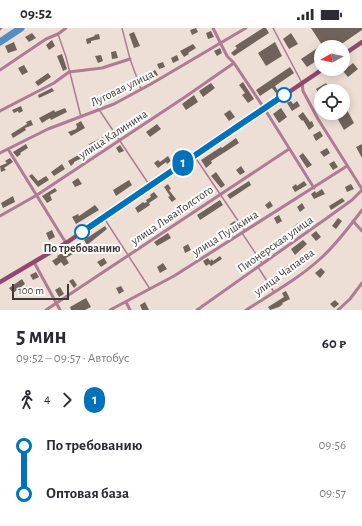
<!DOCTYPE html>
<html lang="ru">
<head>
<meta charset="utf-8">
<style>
	body { margin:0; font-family:"Alegreya Sans",sans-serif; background:#f2f2f3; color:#2b2b33; height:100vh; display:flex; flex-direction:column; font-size:15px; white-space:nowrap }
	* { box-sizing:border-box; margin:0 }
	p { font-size:13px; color:#7c7c81 }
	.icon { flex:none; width:22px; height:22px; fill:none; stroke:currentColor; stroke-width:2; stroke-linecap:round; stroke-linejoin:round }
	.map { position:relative; height:282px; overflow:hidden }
	.drawer { display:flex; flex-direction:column; background:#fff; flex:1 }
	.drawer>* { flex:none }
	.badge { padding:0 8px; border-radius:13px; font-size:14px; line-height:26px }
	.needle { width:26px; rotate:262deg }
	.tools { position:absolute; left:314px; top:12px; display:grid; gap:8px }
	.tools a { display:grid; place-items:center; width:36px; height:36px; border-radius:50%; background:#fff; box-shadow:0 2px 10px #0003; font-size:20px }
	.scale { position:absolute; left:12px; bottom:10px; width:57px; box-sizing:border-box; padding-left:4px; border:2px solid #3e3935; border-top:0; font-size:11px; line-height:14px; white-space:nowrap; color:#3e3935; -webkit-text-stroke:3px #fff; paint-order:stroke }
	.map>.badge { position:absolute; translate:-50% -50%; box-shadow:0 0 0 2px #fff }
	.legs { display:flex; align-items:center; gap:6px; height:44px; padding:0 16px; font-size:13px }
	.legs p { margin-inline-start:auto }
	.summary { display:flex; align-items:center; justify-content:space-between; height:68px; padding:0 16px }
	h1 { font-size:22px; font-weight:700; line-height:30px }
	ul { padding:0 16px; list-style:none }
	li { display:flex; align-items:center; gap:14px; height:48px; font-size:15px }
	li i { display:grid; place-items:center; width:6px; height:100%; margin:0 5px; background:currentColor }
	li i::after { content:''; width:10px; height:10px; margin:-5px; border:3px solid; border-radius:50%; background:#fff }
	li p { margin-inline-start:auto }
	li:first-child i { background:linear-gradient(#0000 50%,currentColor 0) }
	li:last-child i { background:linear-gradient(currentColor 50%,#0000 0) }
	.status { display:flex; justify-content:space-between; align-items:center; height:28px; padding:0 20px; background:#fff; direction:ltr }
	.status svg { height:11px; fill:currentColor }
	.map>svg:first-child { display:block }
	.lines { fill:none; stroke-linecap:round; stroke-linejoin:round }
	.river { stroke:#568cbf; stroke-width:7 }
	.building { fill:#70635b }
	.lane { stroke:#ae7c94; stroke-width:1.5 }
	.street { stroke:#ae7c94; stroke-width:3 }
	.secondary { stroke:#90496e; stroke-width:4.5 }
	.line-1-casing { stroke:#fff; stroke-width:9 }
	.line-1 { stroke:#0072bc; stroke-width:6 }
	.stop-1-dot { fill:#fff; stroke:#0072bc; stroke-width:2 }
	.labels { text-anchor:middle; stroke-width:4; stroke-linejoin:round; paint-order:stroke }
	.street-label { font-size:12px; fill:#3e3935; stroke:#fff }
	.stop-label { font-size:12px; font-weight:bold; fill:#3e3935; stroke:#fff }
</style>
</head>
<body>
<div class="status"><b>09:52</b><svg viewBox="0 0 49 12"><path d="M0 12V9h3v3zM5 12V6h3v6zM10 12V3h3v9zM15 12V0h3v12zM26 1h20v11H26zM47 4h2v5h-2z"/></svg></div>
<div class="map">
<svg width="362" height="282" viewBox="0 0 362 282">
	<rect width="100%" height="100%" fill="#eedfd6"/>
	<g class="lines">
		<!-- river -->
		<path class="river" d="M0,14l21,-14"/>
	</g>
	<!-- building -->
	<path class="building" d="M196,0l2,4 -6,3 -2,-5z
		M263,0h3l3,5 -35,23 -3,-3 6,-5 -2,-2z
		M311,0h51v2l-25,17h-16v11l-14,9 -6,-8 21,-14z
		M211,3l3,6 -6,2 -2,-6z
		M134,4l6,14 -6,2 -5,-14z
		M32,5l4,5 -7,4 -4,-5z
		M291,5l7,11 -9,5 -6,-10z
		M99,6l1,5 -9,2v2l-4,1 -1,-5 9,-3 -1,-1z
		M52,12l3,6 -6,4 -3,-5z
		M14,14l3,8 -9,3 -3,-7z
		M275,14l7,14 -16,10 -8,-13z
		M193,16l3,4 -8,5 1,1 -5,3 -4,-6z
		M220,20l2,5 -5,3 -3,-5z
		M116,23l2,7 -6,1 -1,-7z
		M62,26l5,15 -4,2 -6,-15z
		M101,27l2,6 -5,2 -3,-7z
		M177,27l2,5 -6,3 -2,-5z
		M163,34l2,5 -6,2 -2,-5z
		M353,35l5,6 -10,8 -5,-6z
		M24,37l4,7 -6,3 -4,-7z
		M290,39l4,6 -19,13 3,5 -2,2 -4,-5 -12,8 -4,-6z
		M155,42l3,5 -7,4 -2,-5z
		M48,45l3,4 -13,9 -3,-4z
		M243,54l11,17 -6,4 -6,-8 3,-2 -6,-8z
		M211,55l4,5 -12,9 -4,-6z
		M326,55l5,7 -2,1h-8v6l-5,-8z
		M52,60l2,3 -15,7 -1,-3z
		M194,67l4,7 -12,8 -4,-6z
		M291,73l2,3 4,-3 3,5 -8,5 -5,-8z
		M21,78l2,5 -4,2 -1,-2 -4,2 -2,-3z
		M65,80l2,4 -16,8 -1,-2 -8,5 -3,-5 15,-8 1,2z
		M281,80l6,9 -8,6 -6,-9z
		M230,82l5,7 -6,4 -5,-7z
		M347,82l7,13 -10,7 -8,-14z
		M303,84l7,10 2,-1 2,5 -5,4 -6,-10 -1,1 -4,-5z
		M31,92l2,5 -8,3 1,2 -13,8 -2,-4 16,-10 -1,-2z
		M81,93l4,7 -14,8 -3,-4 8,-3 1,-2 -1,-3z
		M126,95l3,4 -5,4 -3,-4z
		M157,96l4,5 -11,8 -4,-5z
		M320,103l3,5 -7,5 -3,-6z
		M103,109l3,4 -9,5 -6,5v1l-4,3 -2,-4 6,-3 -2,-4z
		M236,110l3,5 -28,18 1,2 -6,5 -5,-8 20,-13 1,1z
		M26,116l2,4 -8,5 1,1 -4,3 -4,-5z
		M362,116v14l-6,-11z
		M120,117l4,6 -5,2 -3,-5z
		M327,120l3,5 -6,4 -4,-5z
		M303,125l9,12 -5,3 -8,-12z
		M80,126l2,4 -8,4v1l-3,3 -3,-5z
		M168,128l3,5 -4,3 -1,-2 -8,6 -4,-5 4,-3 2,2z
		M10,130l3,4 -9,6 2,2 -5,2 -1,-6 7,-3 -2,-2z
		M334,133l4,6 -5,3 -4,-6z
		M62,136l3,5 -11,7 -3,-4z
		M241,138l4,6 -5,3 -4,-5z
		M216,144l9,13 -4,3 -10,-12z
		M32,146l6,7 8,-5 3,4 -11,7 -9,-11z
		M78,150l4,6 -7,3 -3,-5z
		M129,152l3,5 -16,11 -3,-6z
		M249,153l2,4 -21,14 -3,-4z
		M304,153l3,4 -12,7 -3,-5 4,-3 1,2z
		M168,156l3,5 -2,1 7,9 -4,3 -4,-5 2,-1 -6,-9z
		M351,156l3,5 -7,3 -2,-5z
		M55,160l2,3 -7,4 2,5 -5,3 -5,-7z
		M322,161l3,5 -11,5 -3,-5 4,-3 1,2z
		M154,164l4,5 -9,6 1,2 -12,8 -3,-5 8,-6 1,1 3,-1 -1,-2 5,-3 -1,-2z
		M13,168l2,6 -12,6 -2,-5z
		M342,170l3,3 -14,9 -2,-4z
		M220,172l3,5 -23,15 -3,-5z
		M270,173l3,5 -5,3 -3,-4z
		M188,175l3,5 -12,8 -4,-5z
		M302,175l3,5 -5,4 -3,-5z
		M95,177l4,5 -23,14 -4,-7 6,-3 1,2z
		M279,187l3,6 -5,3 -3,-6z
		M309,189l4,5 -4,4 -4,-6z
		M338,190l4,3 -6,8 -4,-3z
		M235,193l4,6 -5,3 -4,-6z
		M298,195l5,8 -6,5 -5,-8z
		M105,198l2,3 -20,16 -3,-5z
		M52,202l3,7 -6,3 -3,-7z
		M316,203l5,6 -5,4 -5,-6z
		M168,205l3,5 -14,8 -3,-4z
		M303,212l4,4 -12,11 -4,-6z
		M188,216l3,6 -6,3 -2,-6z
		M78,218l3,5 -4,3 -1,-2 -10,6 3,5 -5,3 -3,-4 -5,4 -4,-5 6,-4 -1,-1 12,-7 1,2z
		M265,220l3,5 -6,3 -3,-5z
		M220,228l2,3 -11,7 -2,-2 -3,2 -3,-5 5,-3 2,3 2,-2 1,2z
		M104,230l3,5 -6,4 -4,-5z
		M163,235l4,6 -7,4 -3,-6z
		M292,235l3,5 -11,6 -3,-5z
		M321,240l4,4 -5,6 -5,-5z
		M36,244l3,5 -6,3 -3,-5z
		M22,251l3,5 -12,9 -4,-5z
		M73,251l4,6 -3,3 -5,-7z
		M121,258l3,5 -5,3 -3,-6z
		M60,259l4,7 -5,3 -4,-7z
		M286,263l4,8 -8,4 1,1 -4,3 -9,3 -2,-3 16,-10 -2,-4z
		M86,270l5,9 -6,3h-14l-1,-3z
		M335,272l4,4 -5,4 -4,-4z
		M145,274l4,8h-7l-2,-5z"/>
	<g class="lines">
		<!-- lane -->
		<path class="lane" d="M122,0l8,31 11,30
			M273,0l29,55
			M58,6l8,23 15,60
			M100,83l50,75
			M195,129l50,74
			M104,190l46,71
			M242,205l20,30
			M258,239l16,25"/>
		<!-- street -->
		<path class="street" d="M213,0l14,28 7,7 30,45 50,80
			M0,1l1,-1
			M0,42l46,-31 12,-5 8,-6
			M302,55l1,8 15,28 44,70
			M0,83l54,-28 15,-11 33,-4 28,-9
			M8,121l58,94
			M0,125l48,-24 66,-25 37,-20 95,-56
			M0,188l37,-21 148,-98 49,-34
			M353,193l9,10
			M34,234l26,48
			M126,274l4,8
			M46,282l243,-161
			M110,282l64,-34 173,-110
			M197,282l130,-92 25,-18 10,-10
			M246,282c25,-16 52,-31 74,-51 16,-14 29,-32 42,-49
			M338,282l12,-11 12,-16"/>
		<!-- secondary -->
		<path class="secondary" d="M343,27l19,-13
			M0,254l66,-39 257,-174"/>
	</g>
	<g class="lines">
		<defs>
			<path id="line-1" d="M82,204l202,-137"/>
		</defs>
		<!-- line-1 casing -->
		<use href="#line-1" class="line-1-casing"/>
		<!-- line-1 -->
		<use href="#line-1" class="line-1"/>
	</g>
	<!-- markers -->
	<g class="stop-1-dot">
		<circle cx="284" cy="67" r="7"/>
		<circle cx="82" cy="204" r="7"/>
	</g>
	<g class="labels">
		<!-- street labels -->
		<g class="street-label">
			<text transform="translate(122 60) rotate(-26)" y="4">Луговая улица</text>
			<text transform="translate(113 106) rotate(-33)" y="4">улица Калинина</text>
			<text transform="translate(172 187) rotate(-34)" y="4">улица Льва Толстого</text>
			<text transform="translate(225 205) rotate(-32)" y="4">улица Пушкина</text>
			<text transform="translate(275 216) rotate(-35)" y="4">Пионерская улица</text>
			<text transform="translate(284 244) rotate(-36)" y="4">улица Чапаева</text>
		</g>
		<!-- stop labels -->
		<g class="stop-label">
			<text x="82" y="224">По требованию</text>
		</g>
	</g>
</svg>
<div class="tools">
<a><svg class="needle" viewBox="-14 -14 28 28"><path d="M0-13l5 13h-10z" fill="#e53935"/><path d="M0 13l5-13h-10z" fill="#7c7c81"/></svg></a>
<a><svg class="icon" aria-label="locate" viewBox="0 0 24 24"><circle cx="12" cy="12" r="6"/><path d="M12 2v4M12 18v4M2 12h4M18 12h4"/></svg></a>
</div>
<div class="scale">100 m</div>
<b class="badge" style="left:183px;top:135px;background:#0072bc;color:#fff">1</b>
</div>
<section class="drawer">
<div class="summary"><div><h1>5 мин</h1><p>09:52 – 09:57 · Автобус</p></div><b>60 ₽</b></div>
<div class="legs"><svg class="icon" aria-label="walk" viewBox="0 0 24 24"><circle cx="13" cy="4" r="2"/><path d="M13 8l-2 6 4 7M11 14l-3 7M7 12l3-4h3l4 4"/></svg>4<svg class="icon" aria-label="forward" viewBox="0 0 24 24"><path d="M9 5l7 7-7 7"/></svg><b class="badge" style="background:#0072bc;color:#fff">1</b></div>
<ul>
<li><i style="color:#0072bc"></i><b>По требованию</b><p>09:56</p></li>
<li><i style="color:#0072bc"></i><b>Оптовая база</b><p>09:57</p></li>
</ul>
</section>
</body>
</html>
